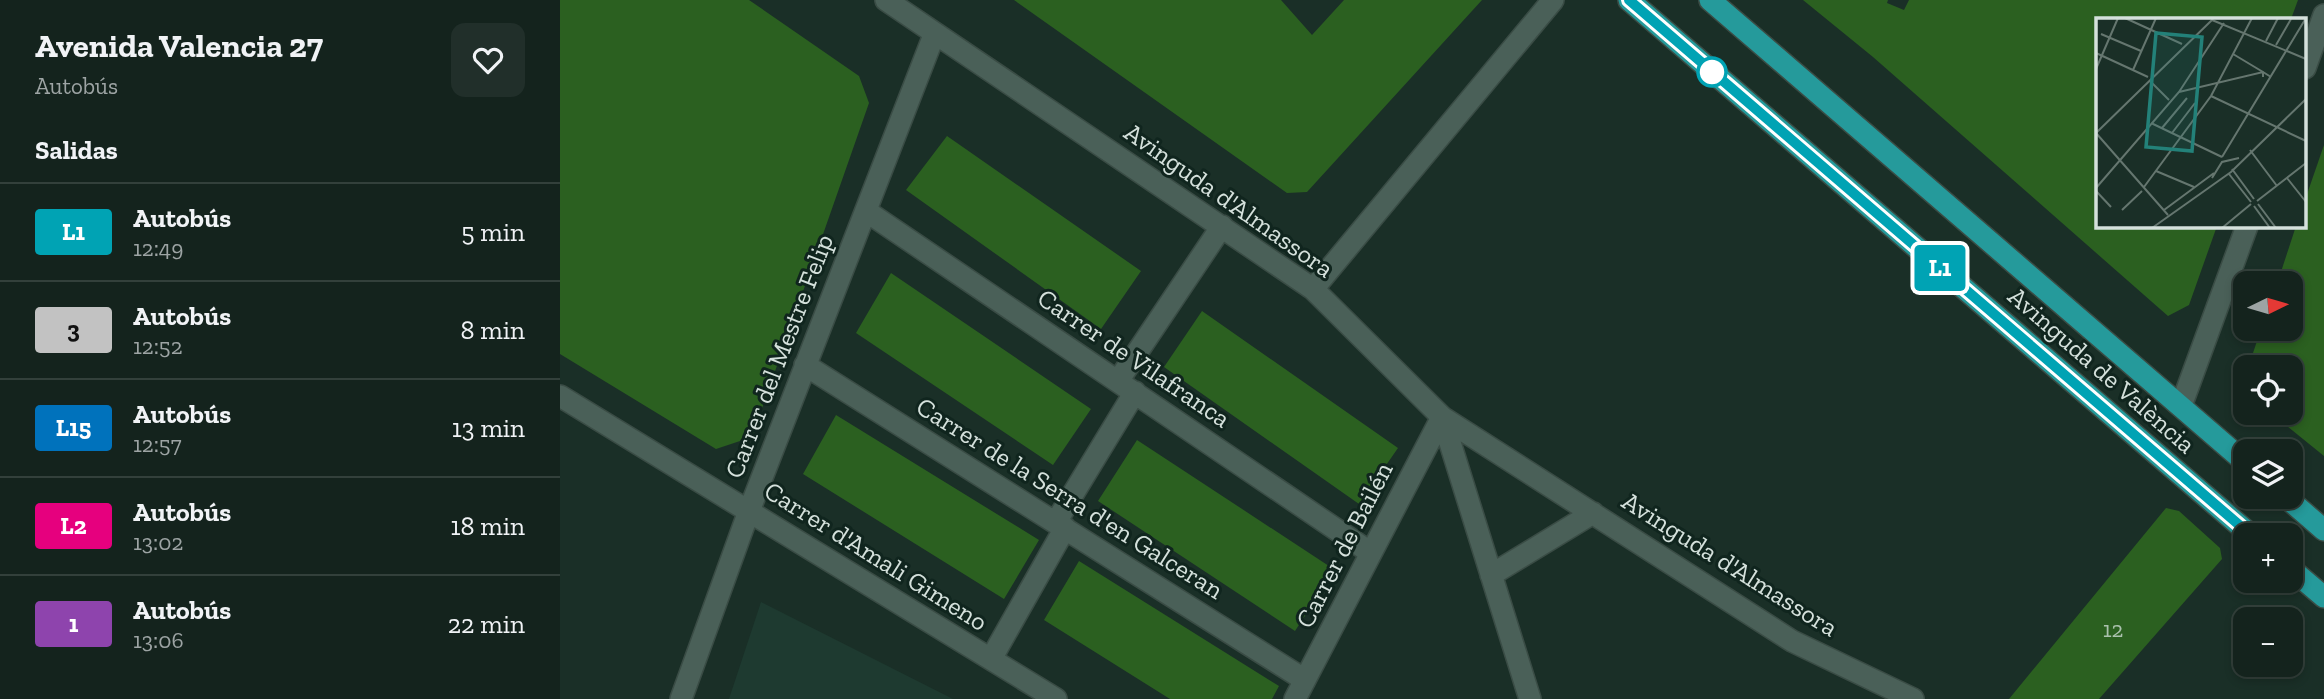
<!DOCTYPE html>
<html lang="es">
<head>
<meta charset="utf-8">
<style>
	body { margin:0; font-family:"Zilla Slab",serif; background:#212f2a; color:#f1f3f6; height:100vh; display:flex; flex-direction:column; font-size:26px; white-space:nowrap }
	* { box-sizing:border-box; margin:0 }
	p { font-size:23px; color:#9da4a4 }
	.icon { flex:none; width:38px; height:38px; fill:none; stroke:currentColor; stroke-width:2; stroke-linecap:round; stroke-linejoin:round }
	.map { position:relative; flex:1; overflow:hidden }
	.details { display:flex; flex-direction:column; background:#14231d; width:560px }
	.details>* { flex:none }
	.badge { padding:0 14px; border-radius:5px; font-size:24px; line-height:46px }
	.needle { width:46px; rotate:85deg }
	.fabs { position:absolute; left:1673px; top:271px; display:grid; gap:14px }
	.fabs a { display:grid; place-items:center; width:70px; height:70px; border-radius:14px; background:#14231d; box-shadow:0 4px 10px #0003,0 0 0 2px #33403b; font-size:35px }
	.map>.badge { position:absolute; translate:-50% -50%; box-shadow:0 0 0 4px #fff }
	h2 { padding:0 35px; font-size:26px; line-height:63px }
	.round { display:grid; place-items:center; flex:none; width:74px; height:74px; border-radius:14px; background:#212f2a }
	.head { display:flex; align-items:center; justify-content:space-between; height:119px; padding:0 35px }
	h1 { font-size:33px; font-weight:800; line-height:52px }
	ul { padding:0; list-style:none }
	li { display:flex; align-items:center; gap:21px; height:98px; padding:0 35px; border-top:2px solid #33403b }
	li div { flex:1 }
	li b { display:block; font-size:26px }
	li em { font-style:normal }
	li .badge { min-width:77px; font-weight:700; text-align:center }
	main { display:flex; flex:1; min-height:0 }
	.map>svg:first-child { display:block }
	.built { fill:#1e3a30 }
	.building { fill:#2b6020 }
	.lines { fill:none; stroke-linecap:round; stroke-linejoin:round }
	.minor-casing { stroke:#3a4c45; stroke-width:24 }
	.major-casing { stroke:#3a4c45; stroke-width:24 }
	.minor { stroke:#4a6058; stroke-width:21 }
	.major { stroke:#259a9b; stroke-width:21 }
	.line-casing { stroke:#fff; stroke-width:16 }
	.line { stroke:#00a3b4; stroke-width:10 }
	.stop-dot { fill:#fff; stroke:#00a3b4; stroke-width:3.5 }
	.labels { text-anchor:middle; stroke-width:6; stroke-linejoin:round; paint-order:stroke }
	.number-label { font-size:23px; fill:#aac1ad }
	.street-label { font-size:26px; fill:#d5e1dc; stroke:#10251e }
	.inset-road { fill:none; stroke:#65766f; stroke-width:2 }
	.view { fill:#238179; fill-opacity:0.15; stroke:#238179; stroke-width:3.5 }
	.inset-edge { fill:none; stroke:#d5e1dc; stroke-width:3.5 }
</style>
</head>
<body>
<main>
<section class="details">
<div class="head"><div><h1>Avenida Valencia 27</h1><p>Autobús</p></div><a class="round"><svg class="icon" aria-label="heart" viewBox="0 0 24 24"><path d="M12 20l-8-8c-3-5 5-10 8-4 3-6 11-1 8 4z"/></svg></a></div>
<h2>Salidas</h2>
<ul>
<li><span class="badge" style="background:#00a3b4;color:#fff">L1</span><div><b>Autobús</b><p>12:49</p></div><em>5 min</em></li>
<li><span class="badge" style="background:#c2c2c2;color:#111">3</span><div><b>Autobús</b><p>12:52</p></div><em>8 min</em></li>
<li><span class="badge" style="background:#0072bc;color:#fff">L15</span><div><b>Autobús</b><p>12:57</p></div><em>13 min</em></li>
<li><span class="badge" style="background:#e6007e;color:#fff">L2</span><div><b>Autobús</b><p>13:02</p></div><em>18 min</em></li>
<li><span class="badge" style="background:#8e44ad;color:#fff">1</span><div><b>Autobús</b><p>13:06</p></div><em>22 min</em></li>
</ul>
</section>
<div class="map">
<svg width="1764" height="699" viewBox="0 0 1764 699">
	<rect width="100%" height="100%" fill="#1a2f27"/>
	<!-- built -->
	<path class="built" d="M201,602l192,97h-224z"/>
	<!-- building -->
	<path class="building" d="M0,0h189l110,76 10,27 -117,334 -36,12 -156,-95z
		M454,0h267l31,35 32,-35h138l-175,192 -20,1z
		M1243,0h85l-1,3 17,7 5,-10h389l-7,19h-193v207h119l-28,79 -21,11 -295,-259z
		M387,136l194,135 -40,58 -195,-139z
		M1764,145v311l-53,-43h20v-45h-43l13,-39h30v-45h-14l19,-58h9v-26z
		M331,273l200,136 -38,56 -197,-132z
		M642,311l196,137 -39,56 -195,-137z
		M276,415l203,125 -35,59 -201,-125z
		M577,440l198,130 -40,61 -197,-130z
		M1606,508l13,3 41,37 2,11 -123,140h-90z
		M519,561l200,125 -7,13h-102l-126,-79z"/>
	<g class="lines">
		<defs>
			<path id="minor" d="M326,0l427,289 129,128 350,224 121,58
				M1745,68l19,-53
				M306,211l505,342
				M753,289l240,-289
				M245,365l500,315
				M558,381l104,-155
				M0,396l496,303
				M1621,406l66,-180
				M882,417l88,282
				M496,522l79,-130
				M931,575l102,-62
				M431,659l74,-131
				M121,699l68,-188 185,-476
				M735,699l147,-282"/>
			<path id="major" d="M1069,0l623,536
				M1150,0l535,462
				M1726,497l38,33
				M1731,569l33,28"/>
		</defs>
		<!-- minor casing -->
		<use href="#minor" class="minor-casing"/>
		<!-- major casing -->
		<use href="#major" class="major-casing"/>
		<!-- minor -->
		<use href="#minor" class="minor"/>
		<!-- major -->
		<use href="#major" class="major"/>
	</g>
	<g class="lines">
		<defs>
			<path id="line" d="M1069,0l623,536"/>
		</defs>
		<!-- line casing -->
		<use href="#line" class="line-casing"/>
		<!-- line -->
		<use href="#line" class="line"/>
	</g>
	<!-- markers -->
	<circle class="stop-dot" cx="1152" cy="72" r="14"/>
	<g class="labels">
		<!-- number labels -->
		<g class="number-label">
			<text x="1553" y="637">12</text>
		</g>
		<!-- street labels -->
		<g class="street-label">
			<text transform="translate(669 200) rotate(35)" y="9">Avinguda d'Almassora</text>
			<text transform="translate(219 356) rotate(-69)" y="9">Carrer del Mestre Felip</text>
			<text transform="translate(574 358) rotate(34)" y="9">Carrer de Vilafranca</text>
			<text transform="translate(1542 370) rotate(41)" y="9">Avinguda de València</text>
			<text transform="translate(510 498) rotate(32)" y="9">Carrer de la Serra d'en Galceran</text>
			<text transform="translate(784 545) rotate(-63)" y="9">Carrer de Bailén</text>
			<text transform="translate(316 556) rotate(32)" y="9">Carrer d'Amali Gimeno</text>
			<text transform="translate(1170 564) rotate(32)" y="9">Avinguda d'Almassora</text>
		</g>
	</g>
	<!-- overview -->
	<g transform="translate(1536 18)">
		<rect width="210" height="210" fill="#1a2f27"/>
		<path class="inset-road" d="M29,0l57,26M5,16l40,17M170,23l12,-23M180,27l15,-26M0,35l52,24M137,36l30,18v5M0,51l22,-51M37,52l23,-52M54,63l19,19M83,74l84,-20 8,5M115,78l95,45M55,105l71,34M66,110l25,-30M0,115l72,82M0,115l116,-113 94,39M76,115l23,-30M154,132l27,36M126,139l84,-139M136,151l22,30M60,153l38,16M133,156l22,28M116,160l10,-16 17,-4M191,160l19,24M48,169l67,-91 41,-78M0,170l83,-96 45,-69M0,173l15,16M161,183l49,-38M162,186l18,24M158,188l16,22M26,192l20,-19M68,192l50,-37M56,210l79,-56 75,-73M126,210l29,-24"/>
		<path class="view" d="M60,15l46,4 -10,114 -46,-4z"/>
		<rect width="210" height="210" class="inset-edge"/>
	</g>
</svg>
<div class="fabs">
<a><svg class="needle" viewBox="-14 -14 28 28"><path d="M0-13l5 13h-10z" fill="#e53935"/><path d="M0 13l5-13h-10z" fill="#9da4a4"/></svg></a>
<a><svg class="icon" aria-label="locate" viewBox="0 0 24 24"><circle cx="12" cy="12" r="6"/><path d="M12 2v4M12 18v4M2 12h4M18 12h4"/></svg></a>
<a><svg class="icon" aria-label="layers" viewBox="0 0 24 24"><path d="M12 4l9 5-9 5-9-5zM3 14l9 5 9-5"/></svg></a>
<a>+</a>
<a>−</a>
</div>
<b class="badge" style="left:1380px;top:268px;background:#00a3b4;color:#fff">L1</b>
</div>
</main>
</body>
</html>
